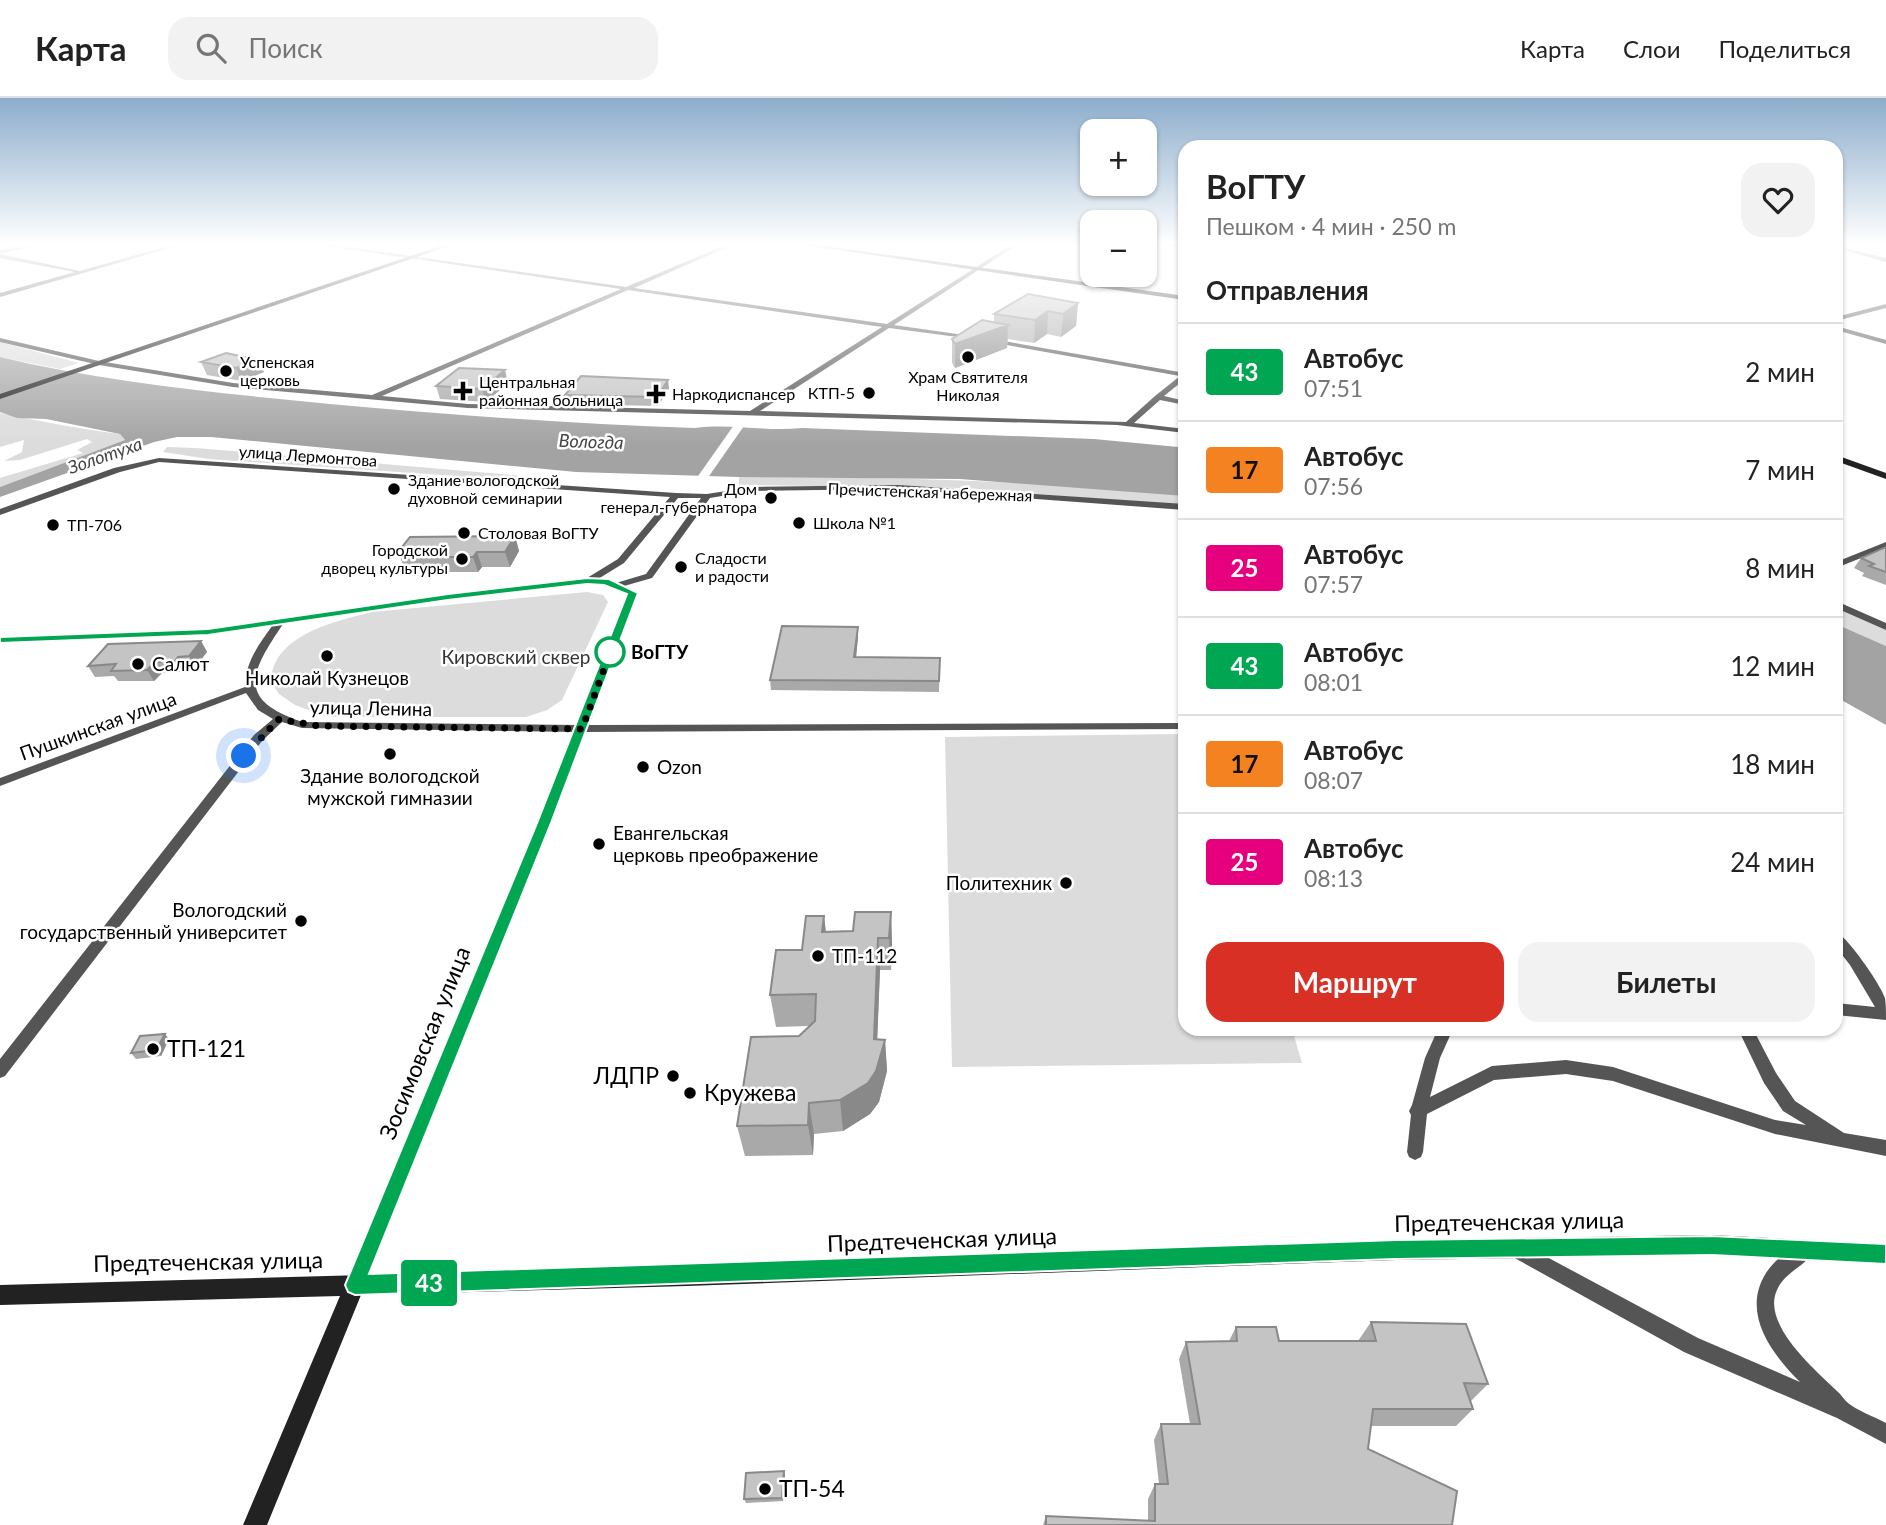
<!DOCTYPE html>
<html lang="ru">
<head>
<meta charset="utf-8">
<style>
	body { margin:0; font-family:Lato,sans-serif; background:#f2f2f2; color:#222; height:100vh; display:flex; flex-direction:column; font-size:26px; white-space:nowrap }
	* { box-sizing:border-box; margin:0 }
	p { font-size:23px; color:#767676 }
	.icon { flex:none; width:38px; height:38px; fill:none; stroke:currentColor; stroke-width:2; stroke-linecap:round; stroke-linejoin:round }
	.map { position:relative; flex:1; overflow:hidden }
	.panel { position:absolute; left:1178px; top:42px; width:665px; height:896px; display:flex; flex-direction:column; background:#fff; border-radius:21px; box-shadow:0 2px 5px #0004 }
	.panel>* { flex:none }
	.badge { padding:0 14px; border-radius:5px; font-size:24px; line-height:46px }
	.tools { position:absolute; left:1080px; top:21px; display:grid; gap:14px }
	.tools a { display:grid; place-items:center; width:77px; height:77px; border-radius:14px; background:#fff; box-shadow:0 2px 5px #0004; font-size:35px }
	.you { position:absolute; width:35px; height:35px; margin:-18px; border:5px solid #fff; border-radius:50%; background:#1a73e8; box-shadow:0 0 0 10px #1a73e833 }
	.map>.badge { position:absolute; translate:-50% -50%; box-shadow:0 0 0 4px #fff }
	h2 { padding:0 28px; font-size:26px; line-height:63px }
	.round { display:grid; place-items:center; flex:none; width:74px; height:74px; border-radius:21px; background:#f2f2f2 }
	.headline { display:flex; align-items:center; justify-content:space-between; height:119px; padding:0 28px }
	h1 { font-size:33px; font-weight:700; line-height:52px }
	.primary-button { display:flex; gap:14px; margin-top:auto; padding:14px 28px }
	.primary-button a { flex:1; height:80px; border-radius:21px; background:#d93025; color:#fff; font-size:28px; font-weight:700; line-height:80px; text-align:center }
	.primary-button a+a { background:#f2f2f2; color:#222 }
	ul { padding:0; list-style:none }
	li { display:flex; align-items:center; gap:21px; height:98px; padding:0 28px; border-top:2px solid #e0e0e0 }
	li div { flex:1 }
	li b { display:block; font-size:26px }
	li em { font-style:normal }
	li .badge { min-width:77px; font-weight:700; text-align:center }
	header { display:flex; align-items:center; gap:42px; box-sizing:border-box; height:98px; padding:0 35px; background:#fff; border-bottom:2px solid #e0e0e0 }
	header strong { font-size:33px }
	nav { display:flex; gap:38px; margin-inline-start:auto; font-size:24px }
	.search { width:490px; height:63px; background:#f2f2f2; display:flex; align-items:center; gap:18px; box-sizing:border-box; padding:0 24px; border-radius:21px; color:#767676; font-size:26px }
	.map>svg:first-child { display:block }
	.green { fill:#dcdcdc }
	.water { fill:#a3a3a3 }
	.pier { fill:#fff }
	.lines { fill:none; stroke-linecap:round; stroke-linejoin:round }
	.street { fill:#555; fill-rule:evenodd }
	.secondary { fill:#222; fill-rule:evenodd }
	.wall { fill:#a9a9a9 }
	.shaded-wall { fill:#898989 }
	.building { fill:#c4c4c4; stroke:#898989; stroke-width:2 }
	.line { fill:#00a651; stroke:#fff; stroke-width:2 }
	.walk { stroke:#000; stroke-width:7; stroke-dasharray:0 12.6 }
	.poi-dot { fill:#000; stroke:#fff; stroke-width:2.5 }
	.stop-dot { fill:#fff; stroke:#00a651; stroke-width:3.5 }
	.labels { text-anchor:middle; stroke-width:5; stroke-linejoin:round; paint-order:stroke }
	.far-poi-label { font-size:16px; fill:#000; stroke:#fff; text-anchor:start }
	.far-street-label { font-size:16px; fill:#000; stroke:#fff }
	.far-water-label { font-size:18px; font-style:italic; fill:#444; stroke:#fff }
	.stop-label { font-size:19px; font-weight:bold; fill:#000; stroke:#fff; text-anchor:start }
	.park-label { font-size:19px; fill:#333; stroke:#fff }
	.poi-label { font-size:19px; fill:#000; stroke:#fff; text-anchor:start }
	.street-label { font-size:19px; fill:#000; stroke:#fff }
	.near-street-label { font-size:23px; fill:#000; stroke:#fff }
	.near-poi-label { font-size:23px; fill:#000; stroke:#fff; text-anchor:start }
</style>
</head>
<body>
<header>
<strong>Карта</strong>
<div class="search"><svg class="icon" aria-label="search" viewBox="0 0 24 24"><circle cx="10" cy="10" r="6"/><path d="M15 15l6 6"/></svg>Поиск</div>
<nav><a>Карта</a><a>Слои</a><a>Поделиться</a></nav>
</header>
<div class="map">
<svg width="1886" height="1427" viewBox="0 0 1886 1427">
	<rect width="100%" height="100%" fill="#fff"/>
	<!-- green -->
	<path class="green" d="M0,244l79,21 -19,6 -60,-12z
		M0,315c39,8 80,16 120,21l5,6 -125,47v-9l83,-25 -6,-3 15,-8 -5,-3 -67,21 -16,1 18,-9 2,-12 -24,7z
		M167,349l29,1 363,31 -2,4 -348,-24 -46,-7z
		M739,379c149,0 297,3 446,19v10l-220,-18 -226,-3z
		M587,494l16,3 5,7 -46,98 -15,10 -21,7h-198l-33,-12 -16,-11 -8,-12c1,-47 65,-61 101,-70z
		M1836,508l50,24v16l-50,-22z
		M1185,636v295h107l10,34 -350,4 -7,-330z"/>
	<!-- water -->
	<path class="water" d="M0,259c109,26 219,36 330,47 122,11 243,20 365,24 35,-5 71,4 107,0l292,11 84,8 7,3v46l-225,-17 -221,-2 -163,-5 -365,-35h-34l-23,5 -154,55v-10l125,-47 -5,-6 -74,-15 -29,-1 -17,-6z
		M1836,526l50,22v79l-50,-28z"/>
	<!-- pier -->
	<path class="pier" d="M734,327l10,1 -37,53h-11z"/>
	<g class="lines">
		<!-- street -->
		<path class="street" d="M26,147h10l-36,9v-4z
			M171,147h9l-180,52v-4l75,-21 -75,-14v-4l80,17z
			M320,147h14l292,42 99,-42h7l-98,43 253,36 124,-79h6l-123,80 77,11 2,3 -84,-11 -129,83 366,11 29,-26 25,-20 -190,-34 2,-3 193,34v6l-21,17 21,5v4l-25,-5 -26,23 51,6v4l-68,-8 -649,-17 -235,-21 -134,-22 -99,-23v-4l99,23 134,22 139,12 249,-106zM628,192l254,37 -132,84 -282,-7 -86,-8z
			M1167,147h18v4z
			M1836,148l50,12v4l-50,-14z
			M1886,206v4l-50,13v-4z
			M1836,228l50,14v4l-50,-14z
			M159,360l517,35 31,1 44,-7 148,-2 286,19v6l-286,-21 -148,2 -41,7 -58,80 -28,8 13,7 -48,132 596,-2v6l-599,3 -222,553 -3,6 -6,3 -6,-3 -3,-6 229,-553 -273,-4 -20,-6 -20,19 -257,335 -5,2v-19l254,-324 19,-16 -15,-9 -12,-17 -246,93v-8l245,-91c0,-24 14,-43 27,-61l-64,9 -208,8v-6l208,-8 240,-35 139,-16 31,-19 52,-62 -511,-35 -39,10 -120,43v-6l114,-41zM678,400h23l-55,76 -30,9 -18,-4 26,-16zM587,486l16,1 24,9 -49,131 -275,-3c-67,-22 -53,-49 -20,-98l165,-24z
			M1886,444v6l-50,20v-6z
			M1836,503l50,22v7l-50,-22z
			M1836,834c11,4 45,53 49,66 1,6 1,15 1,22l-50,-5v-12l39,4 -25,-42 -14,-18z
			M1438,931h15l-13,29 -10,39 62,-31 74,-6 47,7 162,53 31,5 -23,-14 -19,-28 -26,-54h15l23,44 19,28 49,32 42,7v16l-111,-22 -162,-53 -47,-7 -72,6 -67,34 -4,38 -2,5 -6,3 -6,-3 -2,-5 4,-37 -2,-4 3,-6 13,-47z
			M1517,1143l181,97 102,44c-29,-29 -59,-69 -34,-109 8,-13 24,-25 38,-31l6,3 3,6c-7,16 -28,20 -36,39 -16,34 38,80 60,101 4,3 7,9 11,12 8,7 27,14 38,20v21l-49,-26 -153,-66 -173,-96 -3,-6 3,-6z"/>
		<!-- secondary -->
		<path class="secondary" d="M443,147h9l-452,154v-5z
			M803,147h15l367,51v4z
			M1836,357l50,18v6l-50,-18z
			M1712,1137l174,9v20l-174,-9 -316,5 -709,26 -326,9 -94,230h-24l97,-229 -340,9v-20l687,-19 709,-26z"/>
	</g>
	<!-- wall -->
	<path class="wall" d="M1078,205l-2,23 -15,11 -14,-3 -13,9 -26,-4 -1,9 -52,20 -3,-5v-24l42,-17v-8z
		M259,262l5,12 -22,9 -35,-6 -6,-13z
		M508,285l-22,19 -46,-3 -4,-13z
		M669,290l-11,18 -91,-2 -2,-9z
		M515,438l4,15 -9,16h-28l-4,5h-48l-2,-5h-24l-6,-15z
		M1886,449v38l-24,-9 2,-3 -10,-5 7,-10z
		M858,539l-2,20 84,1 -1,34 -168,-2 -1,-10z
		M201,543l6,11 -12,15h-10l-4,5 -19,1 -8,8h-36l-4,-5 -19,1 -7,-11z
		M891,814l1,33 -1,25h-11l-3,69 8,1 2,31 -8,31 -9,12 -27,17 -29,3 -1,21 -68,1 -8,-30 62,-90 10,-10 -33,1 -6,-32 32,-45 24,-18 27,-1z
		M169,941l-8,17 -25,3 -5,-6z
		M1371,1224l117,62 -17,17h-1l3,8 -17,17h-85l-3,23 84,76h-409l3,-9 102,5v-22l7,-15h4l-5,-44 7,-16h29l-11,-65 7,-17 43,-1 7,-14 43,14h79z
		M785,1377l-2,26 -37,2 -2,-4z"/>
	<!-- shaded-wall -->
	<path class="shaded-wall" d="M1078,205l-2,23 -15,11 2,-23z
		M1048,213l-1,23 -13,9 1,-23z
		M1008,227l-1,23 -52,20v-24z
		M259,262l5,12 -22,9 -6,-13z
		M505,272l3,13 -22,19 -4,-13z
		M668,282l1,8 -11,18 -1,-9z
		M515,438l4,15 -9,16 -5,-15z
		M477,454l5,15 -4,5 -5,-15z
		M858,529v10l-3,31 -1,-11z
		M201,543l6,11 -12,15 -6,-11z
		M178,559l7,10 -4,5 -6,-11z
		M155,564l7,11 -8,8 -7,-11z
		M891,814l1,33 -1,25 -2,-32z
		M824,818l4,32 -6,-16z
		M878,840l2,32 -4,101 -2,-32z
		M165,936l4,5 -8,17 -5,-6z
		M885,942l2,31 -8,31 -9,12 -27,17 -3,-31z
		M809,1005l5,31 -1,21 -5,-30z
		M784,1373l1,4 -2,26 -1,-3z"/>
	<!-- building -->
	<path class="building" d="M1028,196l50,9 -15,11 -15,-3 -13,9 -41,-6z
		M982,222l26,5 -53,19 -3,-5z
		M226,255l33,7 -23,8 -35,-6z
		M459,270l46,2 -23,19 -46,-3z
		M581,278l87,4 -11,17 -92,-2z
		M515,438l-10,16h-28l-4,5h-49l4,-5h-30l12,-15z
		M1886,449v25l-17,-6 5,-2 -13,-6z
		M782,528l76,1 -4,30 86,1 -1,23 -169,-1z
		M201,543l-12,15 -11,1 -3,4 -20,1 -8,8 -36,1 5,-7 -28,2 20,-22z
		M855,814h36l-2,26h-11l-4,101 11,1 -9,31 -8,12 -28,17 -31,3 -1,22 -71,1 14,-89 48,-1 16,-15 1,-27 -46,1 6,-45h26l4,-34h18l-2,16 31,-1z
		M165,936l-9,16 -25,3 9,-17z
		M1371,1224l95,2 22,60 -24,-1 9,26h-100l-5,40 89,42 -5,34h-406v-9l109,5v-37h13l-7,-60h39l-14,-82 51,-1 -1,-14h40l3,14h97z
		M784,1373l-2,27 -38,1 2,-26z"/>
	<!-- sky -->
	<linearGradient id="sky" x2="0" y2="1"><stop stop-color="#8cadcc"/><stop offset="0.42" stop-color="#fff"/><stop offset="1" stop-color="#fff" stop-opacity="0"/></linearGradient>
	<rect width="1886" height="347" fill="url(#sky)"/>
	<!-- line -->
	<path class="line" d="M587,480l22,1 29,14 -87,230 -182,451 1027,-34 316,-4 174,8v20l-174,-9 -316,4 -1041,36 -7,-3 -3,-7 192,-462 90,-229 -23,-9 -17,-1 -139,16 -240,35 -208,8v-6l208,-8 240,-35z"/>
	<g class="lines">
		<!-- walk -->
		<path class="walk" d="M244,658l35,-37 39,7 264,3 32,-87 -4,10"/>
	</g>
	<!-- markers -->
	<g class="poi-dot">
		<circle cx="968" cy="259" r="7"/>
		<circle cx="226" cy="273" r="7"/>
		<path d="M459.5 282.5h7v7h7v7h-7v7h-7v-7h-7v-7h7z"/>
		<circle cx="869" cy="295" r="7"/>
		<path d="M652.5 285.5h7v7h7v7h-7v7h-7v-7h-7v-7h7z"/>
		<circle cx="394" cy="391" r="7"/>
		<circle cx="771" cy="400" r="7"/>
		<circle cx="799" cy="425" r="7"/>
		<circle cx="53" cy="427" r="7"/>
		<circle cx="464" cy="435" r="7"/>
		<circle cx="462" cy="461" r="7"/>
		<circle cx="681" cy="469" r="7"/>
		<circle cx="327" cy="558" r="7"/>
		<circle cx="138" cy="566" r="7"/>
		<circle cx="390" cy="656" r="7"/>
		<circle cx="643" cy="669" r="7"/>
		<circle cx="599" cy="746" r="7"/>
		<circle cx="1066" cy="785" r="7"/>
		<circle cx="301" cy="823" r="7"/>
		<circle cx="818" cy="858" r="7"/>
		<circle cx="153" cy="951" r="7"/>
		<circle cx="673" cy="978" r="7"/>
		<circle cx="690" cy="995" r="7"/>
		<circle cx="765" cy="1391" r="7"/>
	</g>
	<circle class="stop-dot" cx="610" cy="554" r="14"/>
	<g class="labels">
		<!-- far-poi labels -->
		<g class="far-poi-label">
			<text x="240" y="270">Успенская<tspan x="240" dy="18">церковь</tspan></text>
			<text x="968" y="285" text-anchor="middle">Храм Святителя<tspan x="968" dy="18">Николая</tspan></text>
			<text x="479" y="290">Центральная<tspan x="479" dy="18">районная больница</tspan></text>
			<text x="855" y="301" text-anchor="end">КТП-5</text>
			<text x="672" y="302">Наркодиспансер</text>
			<text x="408" y="388">Здание вологодской<tspan x="408" dy="18">духовной семинарии</tspan></text>
			<text x="757" y="397" text-anchor="end">Дом<tspan x="757" dy="18">генерал-губернатора</tspan></text>
			<text x="813" y="431">Школа №1</text>
			<text x="67" y="433">ТП-706</text>
			<text x="478" y="441">Столовая ВоГТУ</text>
			<text x="448" y="458" text-anchor="end">Городской<tspan x="448" dy="18">дворец культуры</tspan></text>
			<text x="695" y="466">Сладости<tspan x="695" dy="18">и радости</tspan></text>
		</g>
		<!-- far-street labels -->
		<g class="far-street-label">
			<text transform="translate(308 358) rotate(4)" y="6">улица Лермонтова</text>
			<text transform="translate(930 394) rotate(2)" y="6">Пречистенская набережная</text>
		</g>
		<!-- far-water labels -->
		<g class="far-water-label">
			<text transform="translate(591 344) rotate(2)" y="6">Вологда</text>
			<text transform="translate(105 358) rotate(-19)" y="6">Золотуха</text>
		</g>
		<!-- stop labels -->
		<g class="stop-label">
			<text x="631" y="561">ВоГТУ</text>
		</g>
		<!-- park labels -->
		<g class="park-label">
			<text x="516" y="566">Кировский сквер</text>
		</g>
		<!-- poi labels -->
		<g class="poi-label">
			<text x="152" y="573">Салют</text>
			<text x="327" y="587" text-anchor="middle">Николай Кузнецов</text>
			<text x="657" y="676">Ozon</text>
			<text x="390" y="685" text-anchor="middle">Здание вологодской<tspan x="390" dy="22">мужской гимназии</tspan></text>
			<text x="613" y="742">Евангельская<tspan x="613" dy="22">церковь преображение</tspan></text>
			<text x="1052" y="792" text-anchor="end">Политехник</text>
			<text x="287" y="819" text-anchor="end">Вологодский<tspan x="287" dy="22">государственный университет</tspan></text>
			<text x="832" y="865">ТП-112</text>
		</g>
		<!-- street labels -->
		<g class="street-label">
			<text transform="translate(371 610) rotate(1)" y="7">улица Ленина</text>
			<text transform="translate(98 628) rotate(-20)" y="7">Пушкинская улица</text>
		</g>
		<!-- near-street labels -->
		<g class="near-street-label">
			<text transform="translate(425 945) rotate(-68)" y="8">Зосимовская улица</text>
			<text transform="translate(1509 1124) rotate(-1)" y="8">Предтеченская улица</text>
			<text transform="translate(942 1142) rotate(-2)" y="8">Предтеченская улица</text>
			<text transform="translate(208 1164) rotate(-1)" y="8">Предтеченская улица</text>
		</g>
		<!-- near-poi labels -->
		<g class="near-poi-label">
			<text x="167" y="959">ТП-121</text>
			<text x="659" y="986" text-anchor="end">ЛДПР</text>
			<text x="704" y="1003">Кружева</text>
			<text x="779" y="1399">ТП-54</text>
		</g>
	</g>
</svg>
<div class="tools">
<a>+</a>
<a>−</a>
</div>
<div class="you" style="left:244px;top:658px"></div>
<b class="badge" style="left:429px;top:1185px;background:#00a651;color:#fff">43</b>
<section class="panel">
<div class="headline"><div><h1>ВоГТУ</h1><p>Пешком · 4 мин · 250 m</p></div><a class="round"><svg class="icon" aria-label="heart" viewBox="0 0 24 24"><path d="M12 20l-8-8c-3-5 5-10 8-4 3-6 11-1 8 4z"/></svg></a></div>
<h2>Отправления</h2>
<ul>
<li><span class="badge" style="background:#00a651;color:#fff">43</span><div><b>Автобус</b><p>07:51</p></div><em>2 мин</em></li>
<li><span class="badge" style="background:#f58220;color:#111">17</span><div><b>Автобус</b><p>07:56</p></div><em>7 мин</em></li>
<li><span class="badge" style="background:#e6007e;color:#fff">25</span><div><b>Автобус</b><p>07:57</p></div><em>8 мин</em></li>
<li><span class="badge" style="background:#00a651;color:#fff">43</span><div><b>Автобус</b><p>08:01</p></div><em>12 мин</em></li>
<li><span class="badge" style="background:#f58220;color:#111">17</span><div><b>Автобус</b><p>08:07</p></div><em>18 мин</em></li>
<li><span class="badge" style="background:#e6007e;color:#fff">25</span><div><b>Автобус</b><p>08:13</p></div><em>24 мин</em></li>
</ul>
<div class="primary-button"><a>Маршрут</a><a>Билеты</a></div>
</section>
</div>
</body>
</html>
